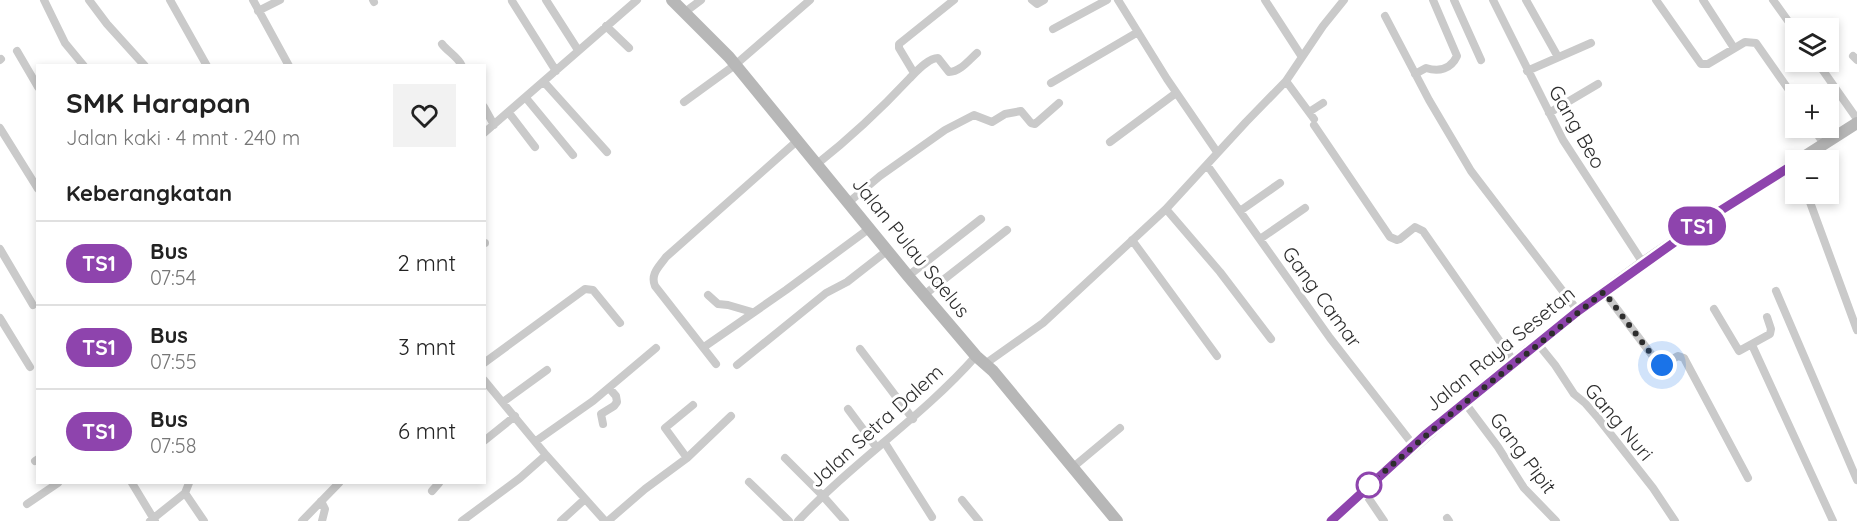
<!DOCTYPE html>
<html lang="id">
<head>
<meta charset="utf-8">
<style>
	body { margin:0; font-family:Quicksand,sans-serif; background:#f2f2f2; color:#222; height:100vh; display:flex; flex-direction:column; font-size:22px; white-space:nowrap }
	* { box-sizing:border-box; margin:0 }
	p { font-size:20px; color:#767676 }
	.icon { flex:none; width:33px; height:33px; fill:none; stroke:currentColor; stroke-width:2; stroke-linecap:round; stroke-linejoin:round }
	.map { position:relative; flex:1; overflow:hidden }
	.details { position:absolute; left:36px; top:64px; width:450px; height:420px; display:flex; flex-direction:column; background:#fff; border-radius:0px; box-shadow:0 3px 9px #0003 }
	.details>* { flex:none }
	.badge { padding:0 12px; border-radius:20px; font-size:21px; line-height:39px }
	.tools { position:absolute; left:1785px; top:18px; display:grid; gap:12px }
	.tools a { display:grid; place-items:center; width:54px; height:54px; border-radius:0px; background:#fff; box-shadow:0 3px 9px #0003; font-size:30px }
	.you { position:absolute; width:30px; height:30px; margin:-15px; border:4px solid #fff; border-radius:50%; background:#1a73e8; box-shadow:0 0 0 9px #1a73e833 }
	.map>.badge { position:absolute; translate:-50% -50%; box-shadow:0 0 0 3px #fff }
	h2 { padding:0 30px; font-size:22px; line-height:54px }
	.round { display:grid; place-items:center; flex:none; width:63px; height:63px; border-radius:0px; background:#f2f2f2 }
	.headline { display:flex; align-items:center; justify-content:space-between; height:102px; padding:0 30px }
	h1 { font-size:28px; font-weight:800; line-height:45px }
	ul { padding:0; list-style:none }
	li { display:flex; align-items:center; gap:18px; height:84px; padding:0 30px; border-top:2px solid #e0e0e0 }
	li div { flex:1 }
	li b { display:block; font-size:22px }
	li em { font-style:normal }
	li .badge { min-width:66px; font-weight:700; text-align:center }
	.map>svg:first-child { display:block }
	.lines { fill:none; stroke-linecap:round; stroke-linejoin:round }
	.street { stroke:#cacaca; stroke-width:8 }
	.secondary { stroke:#b7b7b7; stroke-width:12 }
	.line-casing { stroke:#fff; stroke-width:14 }
	.line { stroke:#8e44ad; stroke-width:9 }
	.walk { stroke:#2d2d2d; stroke-width:6; stroke-dasharray:0 10.8 }
	.stop-dot { fill:#fff; stroke:#8e44ad; stroke-width:3 }
	.labels { text-anchor:middle; stroke-width:6; stroke-linejoin:round; paint-order:stroke }
	.street-label { font-size:20px; fill:#2d2d2d; stroke:#fff }
</style>
</head>
<body>
<div class="map">
<svg width="1857" height="521" viewBox="0 0 1857 521">
	<rect width="100%" height="100%" fill="#fff"/>
	<g class="lines">
		<!-- street -->
		<path class="street" d="M44,0l21,43 19,23
			M89,0l18,24 38,42
			M170,0l37,66
			M253,0l36,66
			M373,0l1,2
			M546,0l32,50
			M1032,0l5,4 7,-4
			M1118,0l49,79 50,73
			M1265,0l37,57
			M1454,0l27,60
			M1493,0l70,140 80,123
			M1526,0l32,57
			M1656,0l45,64h7l37,-22 11,1 40,57
			M1703,0l31,48
			M1773,0l23,32
			M512,1l44,70
			M258,11l22,-11
			M685,12l16,-12
			M1385,16l44,84 42,71 107,140
			M606,26l23,22
			M1053,29l54,-29
			M442,44c6,8 16,13 20,22
			M17,51l21,36
			M1853,56l4,4
			M0,60l1,-1
			M1817,62l40,57
			M1527,71l64,-28
			M914,73l-15,-25v-4l55,-44
			M1415,74l11,-6c13,4 25,1 31,-12l-24,-56
			M1286,81l28,38
			M544,82l63,70
			M1051,83l87,-51
			M526,98l47,57
			M684,102l51,-37 75,-65
			M484,107l10,18
			M1309,112l14,-9
			M509,113l26,34
			M1549,113l49,-29
			M1314,125l76,112 7,3 3,-1 15,-12 8,4 92,132
			M0,128l38,61
			M1813,128l11,16
			M484,133l153,-133
			M1110,142l66,-49
			M817,164c33,-26 63,-54 92,-85 7,-7 19,-21 29,-21l11,14c11,0 20,-12 28,-19
			M1207,165l123,173 84,108
			M1807,194l50,136
			M849,202l31,-26 65,-46 29,-15 18,7 13,-8 16,-3 10,12 4,1 24,-21
			M1166,209l54,63 51,67
			M1240,211l40,-28
			M1260,239l45,-31
			M1132,240l85,116
			M484,243h1
			M0,249l33,56
			M908,276l73,-57
			M1776,291l81,189
			M1604,292l54,71 4,2 16,-9 6,2 64,120
			M708,295l10,9 10,1 24,7
			M924,295l83,-65
			M1714,309l25,42 31,-17 1,-5 -4,-12
			M0,318l30,49
			M1538,344l17,21 19,29 11,9 13,15 55,70 22,33
			M1752,345l81,176
			M704,347l82,-57 84,-62
			M860,349l53,70
			M484,363l101,-74 8,1 27,33
			M716,364l-61,-78c-5,-12 4,-19 11,-29l131,-116
			M985,364l58,-41 123,-114 80,-87 40,-41 37,-55 21,-26
			M737,365l89,-72 21,-11 41,-32
			M484,380l62,75 59,66
			M503,402l44,-32
			M1465,403l33,44 26,41 32,33
			M848,409l29,39
			M603,424l-2,-10 13,-8 3,-4 -1,-6 -7,-8
			M484,441l31,-25
			M536,441l57,-40 63,-53
			M885,443l47,74
			M687,458l-22,-30 28,-23
			M785,458l37,37 23,26
			M35,461l3,-2
			M1072,468l48,-40
			M749,482l40,39
			M132,483l23,38
			M1363,490l21,31
			M432,491l7,-8
			M185,493l19,28
			M962,500l17,21
			M321,501l4,8 -3,12
			M27,504l31,-21
			M1447,518l2,3
			M150,521l35,-28 4,-10
			M302,521l37,-38
			M462,521l58,-43 26,-23
			M561,521l24,-22
			M608,521l37,-32 42,-31 44,-42
			M798,521c55,-59 124,-104 178,-165"/>
		<!-- secondary -->
		<path class="secondary" d="M672,0l57,57 179,219 68,80 17,15 124,150
			M1799,160l58,-37
			M1331,521c99,-92 203,-179 312,-258 50,-35 102,-67 153,-101"/>
	</g>
	<g class="lines">
		<defs>
			<path id="line" d="M1331,521l94,-86 153,-124 129,-92 89,-56"/>
		</defs>
		<!-- line casing -->
		<use href="#line" class="line-casing"/>
		<!-- line -->
		<use href="#line" class="line"/>
		<!-- walk -->
		<path class="walk" d="M1369,485l82,-71 153,-122 54,71 4,2"/>
	</g>
	<!-- markers -->
	<circle class="stop-dot" cx="1369" cy="485" r="12"/>
	<g class="labels">
		<!-- street labels -->
		<g class="street-label">
			<text transform="translate(1577 127) rotate(60)" y="7">Gang Beo</text>
			<text transform="translate(911 247) rotate(51)" y="7">Jalan Pulau Saelus</text>
			<text transform="translate(1322 297) rotate(54)" y="7">Gang Camar</text>
			<text transform="translate(1500 349) rotate(-39)" y="7">Jalan Raya Sesetan</text>
			<text transform="translate(1619 422) rotate(50)" y="7">Gang Nuri</text>
			<text transform="translate(876 426) rotate(-42)" y="7">Jalan Setra Dalem</text>
			<text transform="translate(1523 453) rotate(53)" y="7">Gang Pipit</text>
		</g>
	</g>
</svg>
<div class="tools">
<a><svg class="icon" aria-label="layers" viewBox="0 0 24 24"><path d="M12 4l9 5-9 5-9-5zM3 14l9 5 9-5"/></svg></a>
<a>+</a>
<a>−</a>
</div>
<div class="you" style="left:1662px;top:365px"></div>
<b class="badge" style="left:1697px;top:226px;background:#8e44ad;color:#fff">TS1</b>
<section class="details">
<div class="headline"><div><h1>SMK Harapan</h1><p>Jalan kaki · 4 mnt · 240 m</p></div><a class="round"><svg class="icon" aria-label="heart" viewBox="0 0 24 24"><path d="M12 20l-8-8c-3-5 5-10 8-4 3-6 11-1 8 4z"/></svg></a></div>
<h2>Keberangkatan</h2>
<ul>
<li><span class="badge" style="background:#8e44ad;color:#fff">TS1</span><div><b>Bus</b><p>07:54</p></div><em>2 mnt</em></li>
<li><span class="badge" style="background:#8e44ad;color:#fff">TS1</span><div><b>Bus</b><p>07:55</p></div><em>3 mnt</em></li>
<li><span class="badge" style="background:#8e44ad;color:#fff">TS1</span><div><b>Bus</b><p>07:58</p></div><em>6 mnt</em></li>
</ul>
</section>
</div>
</body>
</html>
